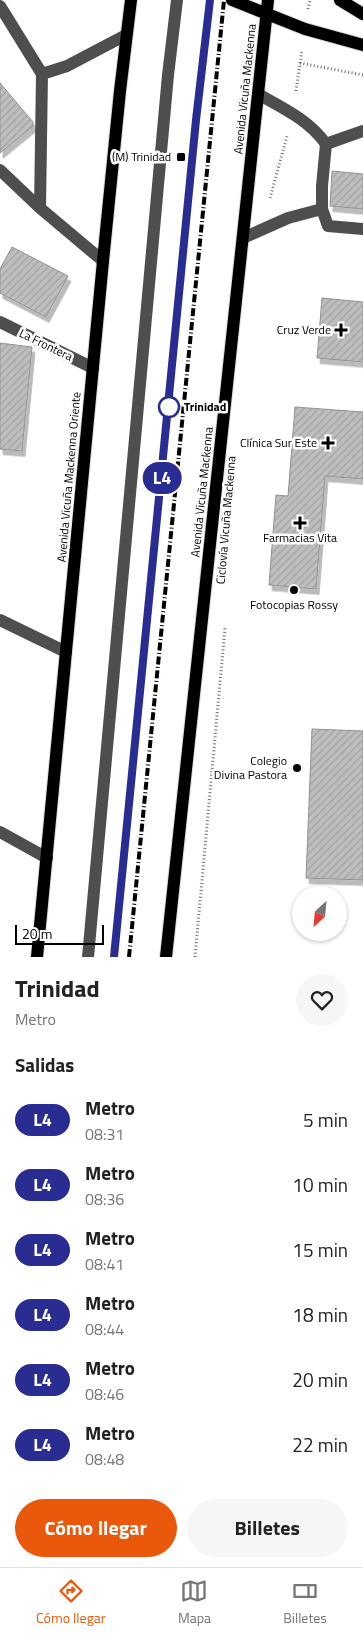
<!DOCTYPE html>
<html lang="es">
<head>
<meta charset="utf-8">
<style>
	body { margin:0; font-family:"Titillium Web",sans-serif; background:#f6f6f6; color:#222; height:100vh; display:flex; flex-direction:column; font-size:19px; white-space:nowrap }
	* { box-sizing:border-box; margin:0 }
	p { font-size:16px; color:#767676 }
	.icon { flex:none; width:28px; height:28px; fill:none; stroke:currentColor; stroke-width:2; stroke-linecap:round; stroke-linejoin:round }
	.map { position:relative; height:957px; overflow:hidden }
	.sheet { display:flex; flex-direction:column; background:#fff; flex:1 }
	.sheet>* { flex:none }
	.badge { padding:0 10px; border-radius:16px; font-size:18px; line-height:32px }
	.needle { width:32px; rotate:206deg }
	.controls { position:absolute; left:292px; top:886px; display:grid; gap:10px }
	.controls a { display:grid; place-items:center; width:55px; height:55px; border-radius:50%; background:#fff; box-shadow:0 1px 4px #0004; font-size:25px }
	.scale { position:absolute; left:15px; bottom:12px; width:89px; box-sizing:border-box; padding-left:5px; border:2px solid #000; border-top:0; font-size:14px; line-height:18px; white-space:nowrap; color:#000; -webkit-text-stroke:4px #fff; paint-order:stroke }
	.map>.badge { position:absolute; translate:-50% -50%; box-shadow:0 0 0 2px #fff }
	h2 { padding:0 15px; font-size:19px; line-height:45px }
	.round { display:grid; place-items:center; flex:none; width:52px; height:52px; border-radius:26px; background:#f6f6f6 }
	.overview { display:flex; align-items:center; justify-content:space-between; height:85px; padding:0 15px }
	h1 { font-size:24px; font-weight:700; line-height:38px }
	.primary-button { display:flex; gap:10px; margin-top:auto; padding:10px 15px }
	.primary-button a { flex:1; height:58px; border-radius:30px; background:#ea580c; color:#fff; font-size:20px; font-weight:700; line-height:58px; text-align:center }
	.primary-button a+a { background:#f6f6f6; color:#222 }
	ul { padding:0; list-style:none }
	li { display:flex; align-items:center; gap:15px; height:65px; padding:0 15px }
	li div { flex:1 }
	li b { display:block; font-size:19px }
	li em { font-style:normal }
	li .badge { min-width:55px; font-weight:700; text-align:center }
	.menu { display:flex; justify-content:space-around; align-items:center; height:70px; border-top:1px solid #e0e0e0; background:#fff; font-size:14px; color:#767676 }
	.menu a { display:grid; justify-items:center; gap:2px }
	.menu .current { color:#ea580c }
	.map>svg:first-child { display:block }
	.building { fill:url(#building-hatch); stroke:#929292; filter:url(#shadow) }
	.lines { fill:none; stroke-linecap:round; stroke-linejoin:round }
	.major-casing { stroke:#dbdbdb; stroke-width:14 }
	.path { stroke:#707070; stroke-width:3; stroke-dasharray:1 2.5; stroke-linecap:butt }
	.minor { stroke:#4e4e4e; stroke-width:12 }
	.major { stroke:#000; stroke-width:12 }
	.rail { stroke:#000; stroke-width:4; stroke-dasharray:8 2.5 1 2.5; stroke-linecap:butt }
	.line-casing { stroke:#fff; stroke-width:11 }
	.line { stroke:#292d91; stroke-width:8 }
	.poi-dot { fill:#000; stroke:#fff; stroke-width:2 }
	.stop-dot { fill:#fff; stroke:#292d91; stroke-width:2.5 }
	.labels { text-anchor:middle; stroke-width:5; stroke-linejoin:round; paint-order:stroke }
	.street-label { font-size:12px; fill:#000; stroke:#fff }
	.poi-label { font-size:12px; fill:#000; stroke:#fff; text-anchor:end }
	.stop-label { font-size:12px; font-weight:bold; fill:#000; stroke:#fff; text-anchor:start }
</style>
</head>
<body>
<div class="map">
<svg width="363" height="957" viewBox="0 0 363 957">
	<defs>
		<pattern id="building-hatch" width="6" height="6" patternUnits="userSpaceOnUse" patternTransform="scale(1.25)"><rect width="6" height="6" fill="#bebebe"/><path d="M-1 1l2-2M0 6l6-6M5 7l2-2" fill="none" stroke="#a2a2a2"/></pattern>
		<filter id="shadow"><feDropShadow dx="3" dy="5.5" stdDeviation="0" flood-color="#0004"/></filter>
	</defs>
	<rect width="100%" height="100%" fill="#fff"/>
	<!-- building -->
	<path class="building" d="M0,83l33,39v4l-33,27z
		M332,171l31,3v35l-33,-3z
		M12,247l56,29 -22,41 -46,-24v-24z
		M322,298l41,4v60l-46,-4z
		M0,343l32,4 -10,104 -22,-2z
		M295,407l68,5v67l-38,-3 -9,113 -47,-4 7,-90 12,1z
		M312,729l51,2v149l-57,-2z"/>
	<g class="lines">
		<defs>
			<path id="major" d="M232,0l73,29 58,16
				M340,0l23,14
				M37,957l66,-696 17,-170 11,-91
				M166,957l102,-957"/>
		</defs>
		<!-- major casing -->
		<use href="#major" class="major-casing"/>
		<!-- path -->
		<path class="path" d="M308,9l2,-9
			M300,63l63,12
			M296,91l6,-41
			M270,198l17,-62
			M195,957l30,-329"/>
		<!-- minor -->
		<path class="minor" d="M0,6l42,68
			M326,144l37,-13
			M0,170l40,38 63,53
			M40,208l2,-134 25,-8 59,-31
			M322,209l6,17 35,3
			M243,238l45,-20 34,-9v-23l4,-42c-17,-24 -43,-36 -68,-50
			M0,322l93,46
			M0,620l66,32
			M0,832l47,26
			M88,957l80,-882 9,-75"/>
		<!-- major -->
		<use href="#major" class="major"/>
		<!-- rail -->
		<path class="rail" d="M114,957l83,-837 13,-120
			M129,957l95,-957"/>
	</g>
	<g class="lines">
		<defs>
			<path id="line" d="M114,957l82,-837 14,-120"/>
		</defs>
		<!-- line casing -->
		<use href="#line" class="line-casing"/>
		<!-- line -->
		<use href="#line" class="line"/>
	</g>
	<!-- markers -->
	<g class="poi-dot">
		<rect x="176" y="152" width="10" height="10" rx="2.5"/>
		<path d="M338.5 322.5h5v5h5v5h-5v5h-5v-5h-5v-5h5z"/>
		<path d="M325.5 435.5h5v5h5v5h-5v5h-5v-5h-5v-5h5z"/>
		<path d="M297.5 515.5h5v5h5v5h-5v5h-5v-5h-5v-5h5z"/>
		<circle cx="294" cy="590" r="5"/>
		<circle cx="297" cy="768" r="5"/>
	</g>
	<circle class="stop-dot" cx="169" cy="407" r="10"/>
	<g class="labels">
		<!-- street labels -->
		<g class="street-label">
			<text transform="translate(245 89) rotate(-84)" y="4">Avenida Vicuña Mackenna</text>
			<text transform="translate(46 345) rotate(26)" y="4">La Frontera</text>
			<text transform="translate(69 477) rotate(-85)" y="4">Avenida Vicuña Mackenna Oriente</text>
			<text transform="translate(202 492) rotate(-84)" y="4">Avenida Vicuña Mackenna</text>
			<text transform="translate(226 520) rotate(-85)" y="4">Ciclovía Vicuña Mackenna</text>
		</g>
		<!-- poi labels -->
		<g class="poi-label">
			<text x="171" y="161">(M) Trinidad</text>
			<text x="331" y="334">Cruz Verde</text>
			<text x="317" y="447">Clínica Sur Este</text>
			<text x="300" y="542" text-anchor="middle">Farmacias Vita</text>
			<text x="294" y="609" text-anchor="middle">Fotocopias Rossy</text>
			<text x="287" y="765">Colegio<tspan x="287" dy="14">Divina Pastora</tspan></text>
		</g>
		<!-- stop labels -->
		<g class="stop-label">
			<text x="184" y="411">Trinidad</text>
		</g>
	</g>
</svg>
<div class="controls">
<a><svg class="needle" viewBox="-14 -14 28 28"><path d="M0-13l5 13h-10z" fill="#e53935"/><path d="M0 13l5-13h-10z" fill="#767676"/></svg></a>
</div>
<div class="scale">20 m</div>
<b class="badge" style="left:162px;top:478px;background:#292d91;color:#fff">L4</b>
</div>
<section class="sheet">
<div class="overview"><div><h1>Trinidad</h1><p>Metro</p></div><a class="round"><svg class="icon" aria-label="heart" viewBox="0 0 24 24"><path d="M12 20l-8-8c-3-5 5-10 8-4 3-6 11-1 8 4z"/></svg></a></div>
<h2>Salidas</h2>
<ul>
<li><span class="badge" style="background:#292d91;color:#fff">L4</span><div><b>Metro</b><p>08:31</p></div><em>5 min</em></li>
<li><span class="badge" style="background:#292d91;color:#fff">L4</span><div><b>Metro</b><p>08:36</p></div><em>10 min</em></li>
<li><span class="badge" style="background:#292d91;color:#fff">L4</span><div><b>Metro</b><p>08:41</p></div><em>15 min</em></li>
<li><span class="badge" style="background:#292d91;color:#fff">L4</span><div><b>Metro</b><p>08:44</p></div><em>18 min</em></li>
<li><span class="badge" style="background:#292d91;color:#fff">L4</span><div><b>Metro</b><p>08:46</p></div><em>20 min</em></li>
<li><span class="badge" style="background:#292d91;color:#fff">L4</span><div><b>Metro</b><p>08:48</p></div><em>22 min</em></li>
</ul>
<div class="primary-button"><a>Cómo llegar</a><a>Billetes</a></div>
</section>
<nav class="menu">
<a class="current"><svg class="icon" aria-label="directions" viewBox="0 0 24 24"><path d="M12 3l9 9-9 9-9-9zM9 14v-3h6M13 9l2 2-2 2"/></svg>Cómo llegar</a>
<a><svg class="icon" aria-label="map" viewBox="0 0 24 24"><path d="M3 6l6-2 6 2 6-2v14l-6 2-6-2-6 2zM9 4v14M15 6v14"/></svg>Mapa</a>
<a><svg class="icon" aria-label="tickets" viewBox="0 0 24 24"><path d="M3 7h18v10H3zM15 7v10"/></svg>Billetes</a>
</nav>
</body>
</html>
